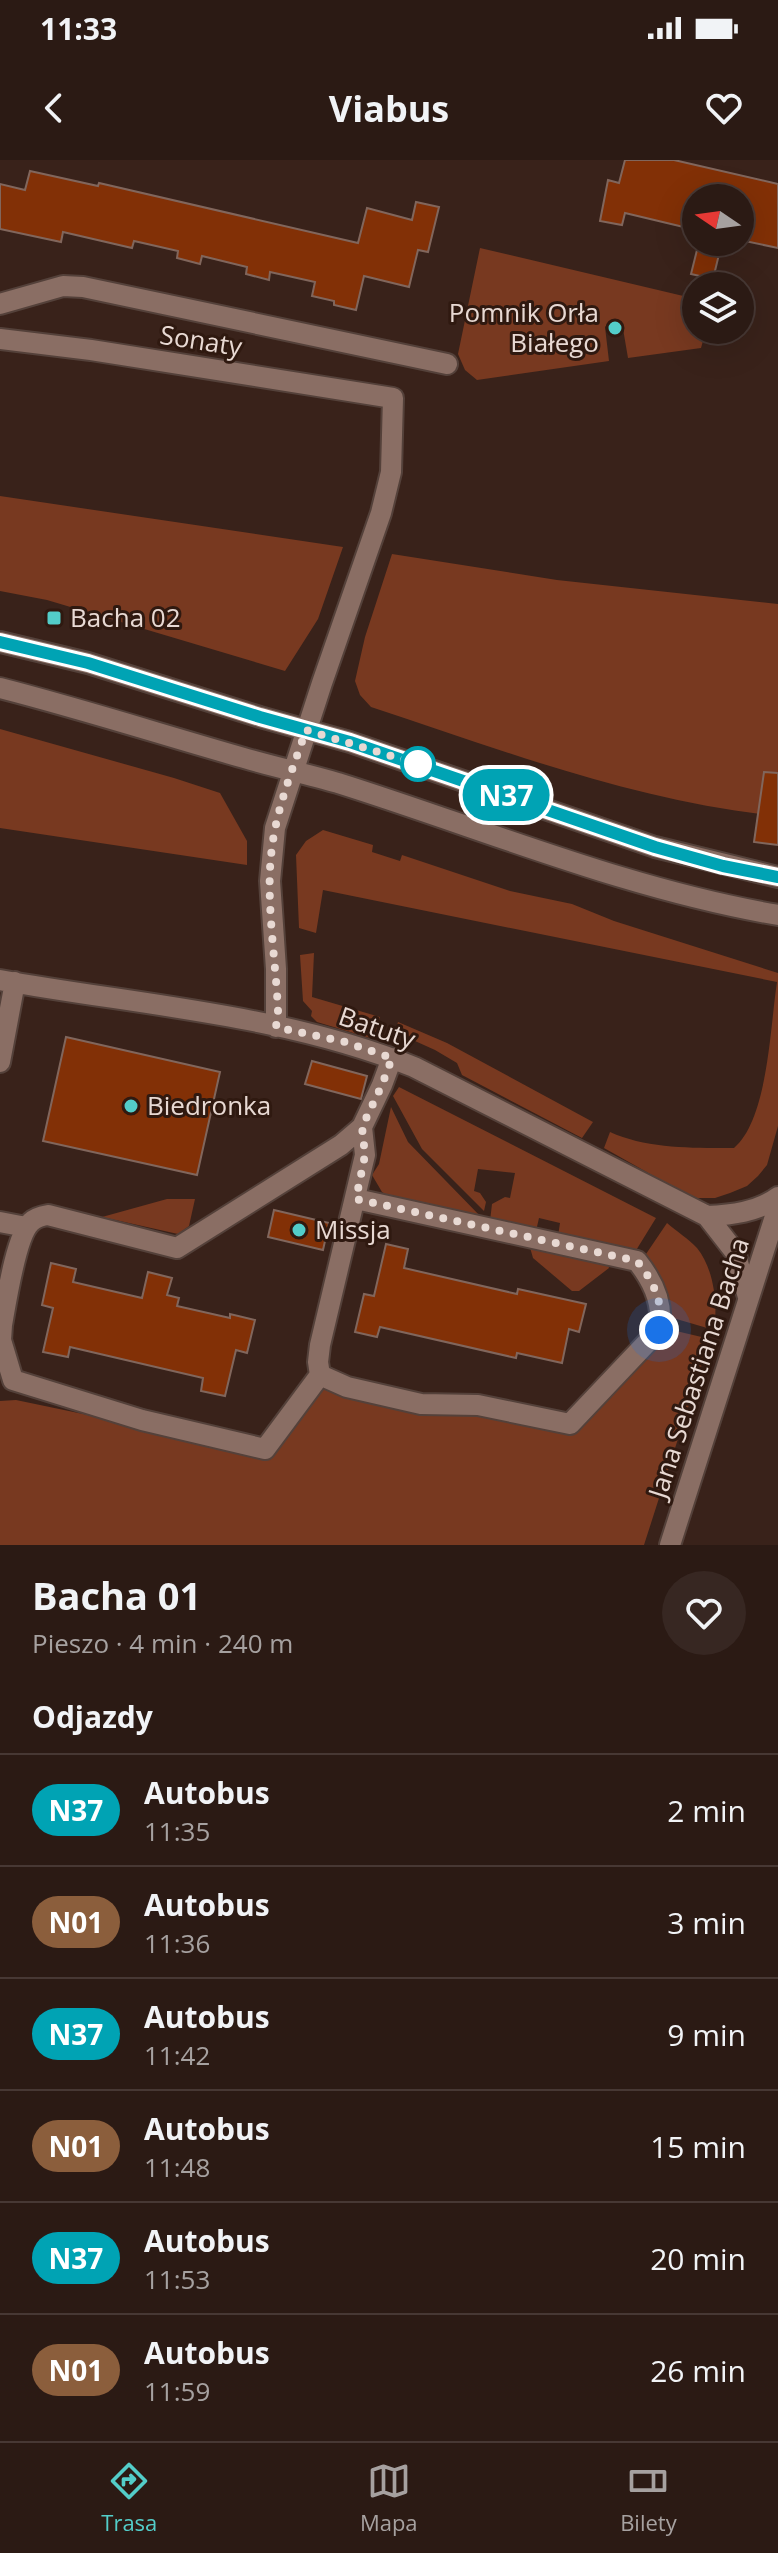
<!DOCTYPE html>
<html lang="pl">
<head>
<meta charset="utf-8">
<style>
	body { margin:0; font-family:"Open Sans",sans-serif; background:#372722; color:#f1f3f6; height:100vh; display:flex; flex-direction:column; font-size:30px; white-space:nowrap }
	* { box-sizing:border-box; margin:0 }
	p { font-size:26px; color:#a6a1a0 }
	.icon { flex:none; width:44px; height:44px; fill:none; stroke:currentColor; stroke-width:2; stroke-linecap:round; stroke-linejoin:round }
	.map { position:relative; height:1385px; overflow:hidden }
	.panel { display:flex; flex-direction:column; background:#2b1a14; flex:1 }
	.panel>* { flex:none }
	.badge { padding:0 16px; border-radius:26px; font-size:28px; line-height:52px }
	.needle { width:52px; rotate:283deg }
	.buttons { position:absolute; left:682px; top:24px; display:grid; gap:16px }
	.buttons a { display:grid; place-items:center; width:72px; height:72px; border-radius:50%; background:#2b1a14; box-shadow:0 8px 32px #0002,0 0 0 2px #473834; font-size:40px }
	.you { position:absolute; width:40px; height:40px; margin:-20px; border:6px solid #fff; border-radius:50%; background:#1a73e8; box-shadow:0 0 0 12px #1a73e833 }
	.map>.badge { position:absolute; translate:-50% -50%; box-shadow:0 0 0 4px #fff }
	h2 { padding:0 32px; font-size:30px; line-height:72px }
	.round { display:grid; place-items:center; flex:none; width:84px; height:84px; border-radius:42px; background:#372722 }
	.summary { display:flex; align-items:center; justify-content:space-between; height:136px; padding:0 32px }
	h1 { font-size:38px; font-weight:700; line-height:60px }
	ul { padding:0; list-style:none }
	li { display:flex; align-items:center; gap:24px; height:112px; padding:0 32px; border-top:2px solid #473834 }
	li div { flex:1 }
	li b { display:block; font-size:30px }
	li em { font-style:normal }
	li .badge { min-width:88px; font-weight:700; text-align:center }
	.status { display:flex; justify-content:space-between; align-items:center; height:56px; padding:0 40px; background:#2b1a14; direction:ltr }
	.status svg { height:22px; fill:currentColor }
	header { display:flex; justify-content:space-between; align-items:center; height:104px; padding:0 32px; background:#2b1a14; font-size:36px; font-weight:700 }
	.dock { display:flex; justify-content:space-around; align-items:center; height:112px; border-top:2px solid #473834; background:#2b1a14; font-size:22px; color:#a6a1a0 }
	.dock a { display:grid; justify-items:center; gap:4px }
	.dock .on { color:#53cdc9 }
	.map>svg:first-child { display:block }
	.green { fill:#783920 }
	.building { fill:#823006; stroke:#81665c; stroke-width:2 }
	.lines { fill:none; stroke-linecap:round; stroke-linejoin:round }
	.minor-casing { stroke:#54413a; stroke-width:24 }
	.tertiary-casing { stroke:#54413a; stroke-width:24 }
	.minor { stroke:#8a6e64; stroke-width:20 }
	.tertiary { stroke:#8a6e64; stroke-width:20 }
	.line-casing { stroke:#fff; stroke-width:18 }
	.line { stroke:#00a3b4; stroke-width:12 }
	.walk { stroke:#e8d9d3; stroke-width:8; stroke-dasharray:0 14.4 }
	.poi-dot { fill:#53cdc9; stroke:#2f1910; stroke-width:3 }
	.stop-dot { fill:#fff; stroke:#00a3b4; stroke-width:4 }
	.labels { text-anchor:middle; stroke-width:6; stroke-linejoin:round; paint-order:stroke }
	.poi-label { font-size:26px; fill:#e8d9d3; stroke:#2f1910; text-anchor:start }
	.street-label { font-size:26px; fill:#e8d9d3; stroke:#2f1910 }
</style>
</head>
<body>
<div class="status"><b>11:33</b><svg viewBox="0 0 49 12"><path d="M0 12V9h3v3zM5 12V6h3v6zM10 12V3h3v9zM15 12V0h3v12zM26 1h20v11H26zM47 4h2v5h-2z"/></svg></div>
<header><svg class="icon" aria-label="back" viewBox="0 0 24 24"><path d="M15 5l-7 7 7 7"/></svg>Viabus<svg class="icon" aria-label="heart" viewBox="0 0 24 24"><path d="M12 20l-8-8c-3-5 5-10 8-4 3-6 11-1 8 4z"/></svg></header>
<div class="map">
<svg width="778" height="1385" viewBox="0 0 778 1385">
	<rect width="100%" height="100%" fill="#39221a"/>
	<!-- green -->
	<path class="green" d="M480,88l216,51v31h10l-5,18 -73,10 -6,-35 -11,-3 -6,7 4,34 -132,19 -12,-10 -7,-16z
		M0,336l343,51 -25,72 -33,52 -238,-71 -47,-9z
		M392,394l165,26 221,24v212c-140,-14 -274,-65 -407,-109l-11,-12 -5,-14 10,-44z
		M0,569l174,49 46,15 27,48v24l-247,-37z
		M323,670l50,15 -1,7 28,9 2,-6 108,36 62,13 42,17 164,52v153l-11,39 -9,11 -11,10 -17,7 -15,5h-18l-15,-6 -78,-44 6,-16c37,17 84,16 124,16 34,-29 36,-121 43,-166l-454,-92 -7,43 -17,-5 -3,-73 10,-14z
		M314,793l-2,44 68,20 -6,19 -4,2 -53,-16 -6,-6 1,-5 -9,-10 -3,-46z
		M398,862l49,21 146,79 -11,16 -120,-63 -5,-12 -22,-13 -40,-18z
		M399,927l257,131 -21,34 -77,-16 2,-13 -21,-5 -3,13 -46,-10 2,-17 13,-7 5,1 5,-25 -37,-4 -4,22 6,2 6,9 -2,9 -62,-62 -29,-53z
		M391,947l17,35 74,76 -90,-20 -10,-6 -10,-17 7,-11z
		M167,1039h28l-6,27 -11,8 -76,-17z
		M667,1063c9,8 22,16 30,25 17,21 21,56 17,82l-41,-12c-6,-23 -12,-44 -29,-61z
		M529,1084l79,19 1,5 -30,23h-7l-39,-33z
		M672,1170l38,9 -66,206h-644v-144l16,-1 254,53 48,-77 257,54z"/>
	<!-- building -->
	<path class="building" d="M625,0h49l104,24v64l-38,-8v-42h-44v32l-71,-17 -3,12 -22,-4 8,-41 11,3z
		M30,11l68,15 1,-3 259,60 9,-35 45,12 4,-18 23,5 -11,45 -10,-2 -9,37 -45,-11 -8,34 -22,-5v-4l-22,-5 3,-14 -45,-10 -1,8 -23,-6 1,-7 -45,-11 -2,8 -23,-6 1,-7 -44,-10 -2,7 -69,-16 -2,10 -61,-13v-45l25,6z
		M699,82h23l-9,37 -22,-5z
		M764,612l14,1v72l-24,-3z
		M66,877l154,35 -23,103 -154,-34z
		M312,901l55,15 -6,23 -56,-15z
		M274,1050l55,13 -6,27 -55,-13z
		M386,1084l22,5 -4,19 113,26 1,-5 68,15 -7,28 -10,-3 -7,34 -45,-10 -1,5 -136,-31 -3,10 -22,-5 9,-38 10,2z
		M51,1103l25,6 -3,13 69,16 6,-26 24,6 -5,17 12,3 -2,8 53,12v-4l25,6 -8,33 -11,-3 -11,46 -24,-5 2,-13 -133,-31 -2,10 -25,-5 10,-44 -11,-3z"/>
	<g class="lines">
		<defs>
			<path id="minor" d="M0,144l63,-18 20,1 364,77
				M0,179l91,11 302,48 -2,74 -10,41 -59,170 -47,145 -5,53 6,88v58
				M0,820c138,25 283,34 414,87l293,149c24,-1 51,-4 71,-19
				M0,902l15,-80
				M356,1039l281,62c16,20 27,44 22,69l-89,94 -92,-19 -57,-1 -74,-17 -27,-12 -2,-13 2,-17 45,-190 -3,-28 20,-42 10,-27
				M707,1056l28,36 13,45
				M0,1062l26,5
				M320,1215l-55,74 -123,-29 -129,-40 -12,-40 1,-15c4,-22 14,-90 29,-103 4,-4 11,-6 17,-7l129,33 164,-103 21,-18
				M670,1385l108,-338"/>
			<path id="tertiary" d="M0,482l88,21 172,54 90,25 305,105 123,30
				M0,528c82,21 163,47 244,70 31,9 63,16 94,25 146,46 288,106 440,132"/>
		</defs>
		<!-- minor casing -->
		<use href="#minor" class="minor-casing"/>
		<!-- tertiary casing -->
		<use href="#tertiary" class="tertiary-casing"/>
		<!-- minor -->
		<use href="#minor" class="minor"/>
		<!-- tertiary -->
		<use href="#tertiary" class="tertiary"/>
	</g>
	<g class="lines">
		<defs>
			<path id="line" d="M0,482l88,21 172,54 90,25 305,105 68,19 55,11"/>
		</defs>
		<!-- line casing -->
		<use href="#line" class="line-casing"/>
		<!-- line -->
		<use href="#line" class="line"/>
		<!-- walk -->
		<path class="walk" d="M418,604l-112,-34c-14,41 -31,82 -35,126 -5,46 5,107 7,155l-2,16 69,15 47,16 -10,27 -20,42 3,28 -9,44 281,62c16,19 28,44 22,69"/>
	</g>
	<!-- markers -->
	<g class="poi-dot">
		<circle cx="615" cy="168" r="8"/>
		<rect x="46" y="450" width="16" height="16" rx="4"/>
		<circle cx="131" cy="946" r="8"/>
		<circle cx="299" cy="1070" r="8"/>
	</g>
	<circle class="stop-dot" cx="418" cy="604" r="16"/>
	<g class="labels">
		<!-- poi labels -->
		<g class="poi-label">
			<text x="599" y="162" text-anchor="end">Pomnik Orła<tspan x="599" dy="30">Białego</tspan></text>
			<text x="70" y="467">Bacha 02</text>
			<text x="147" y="955">Biedronka</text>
			<text x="315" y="1079">Missja</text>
		</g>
		<!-- street labels -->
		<g class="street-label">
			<text transform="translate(201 181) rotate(9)" y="9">Sonaty</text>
			<text transform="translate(377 868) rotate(19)" y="9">Batuty</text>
			<text transform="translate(699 1208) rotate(-72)" y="9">Jana Sebastiana Bacha</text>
		</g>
	</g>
</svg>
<div class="buttons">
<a><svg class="needle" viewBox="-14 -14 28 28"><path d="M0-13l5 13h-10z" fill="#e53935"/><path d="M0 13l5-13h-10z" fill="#a6a1a0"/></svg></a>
<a><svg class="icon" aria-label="layers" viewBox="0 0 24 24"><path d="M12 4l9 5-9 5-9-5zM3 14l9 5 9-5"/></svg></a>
</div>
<div class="you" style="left:659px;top:1170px"></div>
<b class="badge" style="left:506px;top:635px;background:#00a3b4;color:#fff">N37</b>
</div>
<section class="panel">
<div class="summary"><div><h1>Bacha 01</h1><p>Pieszo · 4 min · 240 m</p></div><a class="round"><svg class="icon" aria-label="heart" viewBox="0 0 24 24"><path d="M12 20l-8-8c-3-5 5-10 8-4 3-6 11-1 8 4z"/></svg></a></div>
<h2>Odjazdy</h2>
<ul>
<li><span class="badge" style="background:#00a3b4;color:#fff">N37</span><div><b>Autobus</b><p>11:35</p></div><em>2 min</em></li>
<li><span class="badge" style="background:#8b5e3c;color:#fff">N01</span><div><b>Autobus</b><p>11:36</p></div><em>3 min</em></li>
<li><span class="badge" style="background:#00a3b4;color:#fff">N37</span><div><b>Autobus</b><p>11:42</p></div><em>9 min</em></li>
<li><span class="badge" style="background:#8b5e3c;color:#fff">N01</span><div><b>Autobus</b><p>11:48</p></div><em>15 min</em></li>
<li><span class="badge" style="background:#00a3b4;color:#fff">N37</span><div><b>Autobus</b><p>11:53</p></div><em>20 min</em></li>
<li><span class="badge" style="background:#8b5e3c;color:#fff">N01</span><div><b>Autobus</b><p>11:59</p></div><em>26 min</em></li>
</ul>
</section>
<nav class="dock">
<a class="on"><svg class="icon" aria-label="directions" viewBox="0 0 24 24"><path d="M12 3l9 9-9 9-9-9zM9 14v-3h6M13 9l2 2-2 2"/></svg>Trasa</a>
<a><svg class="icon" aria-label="map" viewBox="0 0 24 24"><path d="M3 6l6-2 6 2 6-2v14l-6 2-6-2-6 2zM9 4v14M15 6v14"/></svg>Mapa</a>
<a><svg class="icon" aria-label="tickets" viewBox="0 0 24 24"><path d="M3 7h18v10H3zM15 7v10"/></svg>Bilety</a>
</nav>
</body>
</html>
